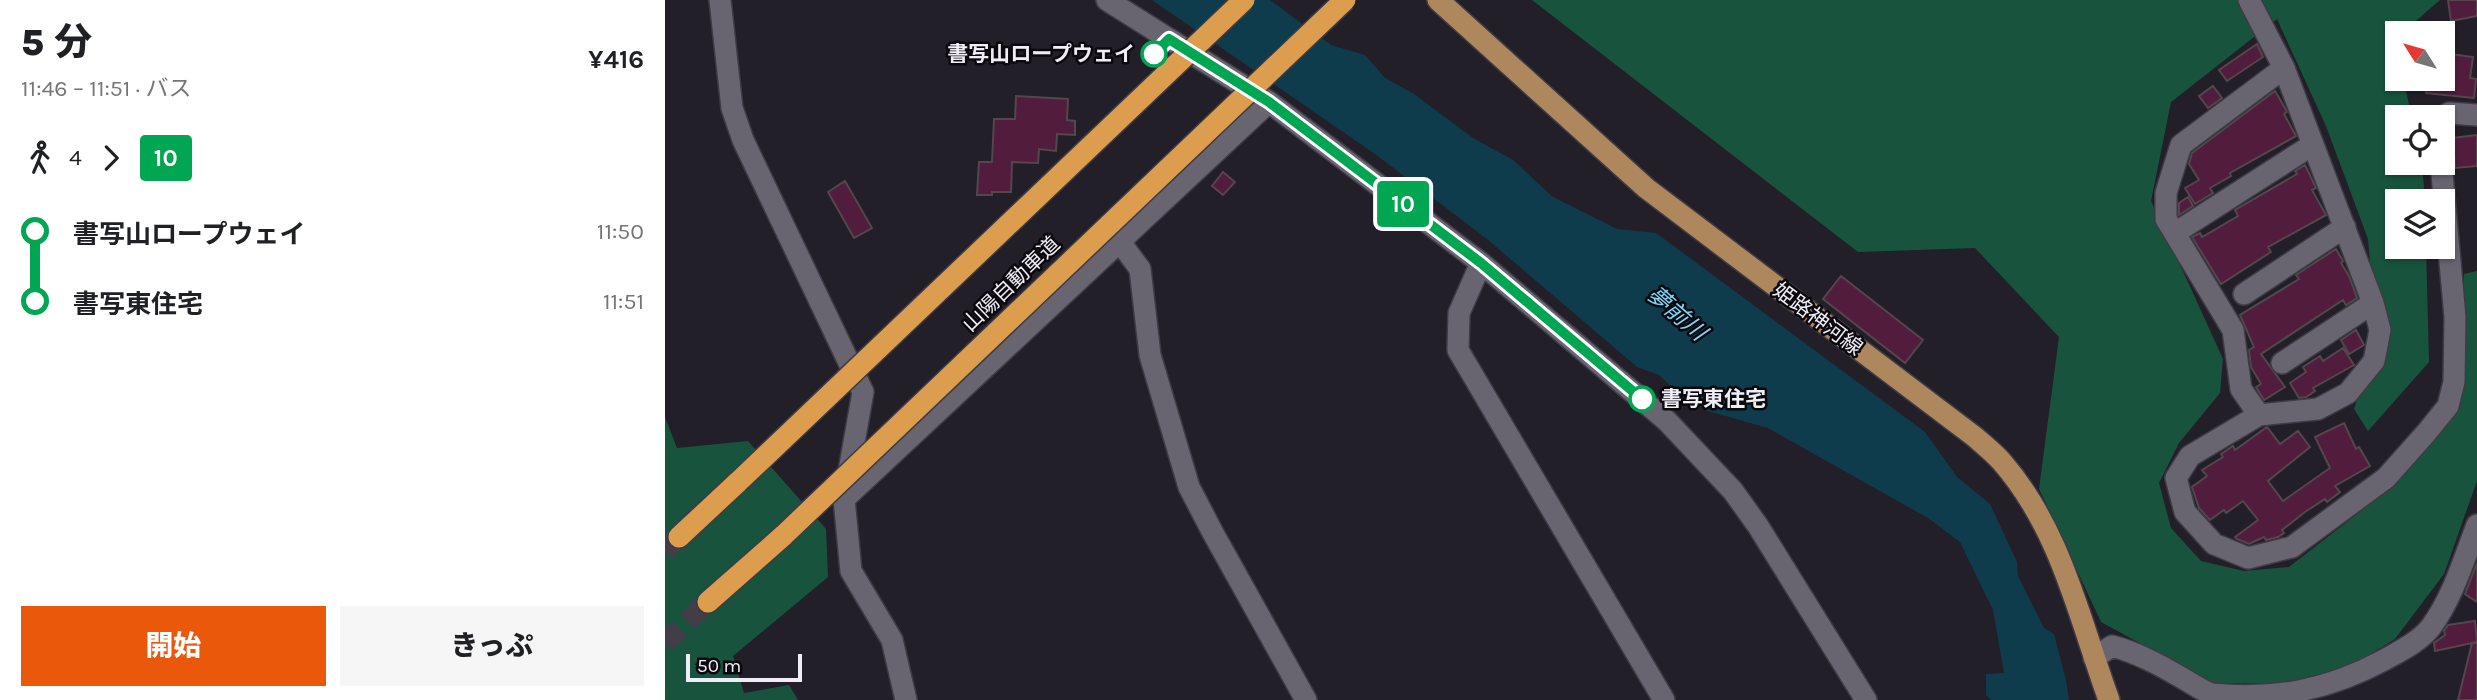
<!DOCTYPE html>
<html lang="ja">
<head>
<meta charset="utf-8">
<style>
	body { margin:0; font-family:Karla,"Noto Sans JP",sans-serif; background:#f6f6f6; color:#202124; height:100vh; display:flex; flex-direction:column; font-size:26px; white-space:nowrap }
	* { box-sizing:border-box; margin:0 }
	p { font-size:23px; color:#757577 }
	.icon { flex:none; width:38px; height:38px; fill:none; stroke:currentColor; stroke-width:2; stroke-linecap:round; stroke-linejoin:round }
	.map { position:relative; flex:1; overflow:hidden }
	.panel { display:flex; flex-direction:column; background:#fff; width:665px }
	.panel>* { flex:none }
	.badge { padding:0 14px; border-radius:5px; font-size:24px; line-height:46px }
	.needle { width:46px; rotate:307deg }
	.buttons { position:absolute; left:1720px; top:21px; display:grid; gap:14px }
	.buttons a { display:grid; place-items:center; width:70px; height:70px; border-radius:0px; background:#fff; box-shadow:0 2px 5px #0004; font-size:35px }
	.scale { position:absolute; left:21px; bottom:18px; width:116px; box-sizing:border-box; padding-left:7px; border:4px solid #efedf5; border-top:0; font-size:19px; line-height:24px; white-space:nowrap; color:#efedf5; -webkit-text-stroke:5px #0b090e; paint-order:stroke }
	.map>.badge { position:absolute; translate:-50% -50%; box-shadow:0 0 0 4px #fff }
	.legs { display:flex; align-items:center; gap:10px; height:77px; padding:0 21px; font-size:23px }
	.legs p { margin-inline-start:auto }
	.summary { display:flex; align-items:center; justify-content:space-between; height:119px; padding:0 21px }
	h1 { font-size:38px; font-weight:800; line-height:52px }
	.cta { display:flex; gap:14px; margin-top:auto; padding:14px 21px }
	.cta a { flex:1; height:80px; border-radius:0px; background:#ea580c; color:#fff; font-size:28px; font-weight:800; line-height:80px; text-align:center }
	.cta a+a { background:#f6f6f6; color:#202124 }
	ul { padding:0 21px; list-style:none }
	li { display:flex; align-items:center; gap:24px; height:70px; font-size:26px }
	li i { display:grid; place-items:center; width:10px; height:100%; margin:0 9px; background:currentColor }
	li i::after { content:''; width:18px; height:18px; margin:-9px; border:5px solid; border-radius:50%; background:#fff }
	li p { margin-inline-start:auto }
	li:first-child i { background:linear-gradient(#0000 50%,currentColor 0) }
	li:last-child i { background:linear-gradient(currentColor 50%,#0000 0) }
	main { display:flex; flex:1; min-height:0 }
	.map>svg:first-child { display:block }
	.forest { fill:#18543d }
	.water { fill:#0f3c4c }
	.building { fill:#521c3c; stroke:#53464c; stroke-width:2 }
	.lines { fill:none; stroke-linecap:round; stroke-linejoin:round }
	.highway-tunnel { stroke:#413e48; stroke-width:21; stroke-dasharray:21 10; stroke-linecap:butt }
	.minor-casing { stroke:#3d3b44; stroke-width:24 }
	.major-casing { stroke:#3d3b44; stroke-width:24 }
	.highway-casing { stroke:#3d3b44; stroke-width:24 }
	.minor { stroke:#686571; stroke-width:21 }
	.major { stroke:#ae875c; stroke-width:21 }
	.highway { stroke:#dc9d4e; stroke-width:21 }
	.highway-bridge-casing { stroke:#3d3b44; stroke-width:24; stroke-linecap:butt }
	.highway-bridge { stroke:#dc9d4e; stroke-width:21 }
	.line-1-casing { stroke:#fff; stroke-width:16 }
	.line-1 { stroke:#00a651; stroke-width:10 }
	.stop-1-dot { fill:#fff; stroke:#00a651; stroke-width:3.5 }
	.labels { text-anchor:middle; stroke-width:5; stroke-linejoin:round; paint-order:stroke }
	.stop-label { font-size:21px; font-weight:bold; fill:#efedf5; stroke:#0b090e; text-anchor:end }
	.street-label { font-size:21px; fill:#efedf5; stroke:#0b090e }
	.water-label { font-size:23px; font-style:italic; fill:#7fd6f9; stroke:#0b090e }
</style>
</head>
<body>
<main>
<section class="panel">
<div class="summary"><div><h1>5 分</h1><p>11:46 – 11:51 · バス</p></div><b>¥416</b></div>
<div class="legs"><svg class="icon" aria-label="walk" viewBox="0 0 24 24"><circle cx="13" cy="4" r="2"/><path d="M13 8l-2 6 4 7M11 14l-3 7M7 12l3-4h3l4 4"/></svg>4<svg class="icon" aria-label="forward" viewBox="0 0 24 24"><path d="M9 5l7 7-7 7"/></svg><b class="badge" style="background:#00a651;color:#fff">10</b></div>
<ul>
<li><i style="color:#00a651"></i><b>書写山ロープウェイ</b><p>11:50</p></li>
<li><i style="color:#00a651"></i><b>書写東住宅</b><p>11:51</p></li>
</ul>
<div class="cta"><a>開始</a><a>きっぷ</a></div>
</section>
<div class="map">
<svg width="1812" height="700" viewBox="0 0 1812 700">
	<rect width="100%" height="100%" fill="#221f29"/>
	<!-- forest -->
	<path class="forest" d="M867,0h908l-38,33h-5c-4,12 0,31 0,46h6l9,38h-15v46h25l3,38h-28v46h29l3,115 -61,69 -14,-22 23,-65 -9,-105 -42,-113 -49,-107 -106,83 -20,99 72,158 -3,34 -41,50 -20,40 12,45 30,33 43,10 45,-4 90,-70 83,-98 2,-125 13,-3v210l-33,93 -49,65 -74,45 -108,-1 -112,-61 -62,-133 20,-152 -84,-89 -117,4z
		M0,417l12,31 71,-7 78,88 2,48 -95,79 11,37 45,-8 9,15h-133z"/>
	<!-- water -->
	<path class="water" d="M487,0h118l61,45 34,10 20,23 29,16 59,44 40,22 40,37 64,32 39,4 269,199 32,45 33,27 27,58 1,14 26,52 10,6 12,46 3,20h-78l-5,-5v-21l18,-1 -11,-63 -33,-68 -32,-24 -160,-90 -60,-17 -26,-15 -23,-21 -22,-8 -150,-128 -112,-85z"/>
	<!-- building -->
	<path class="building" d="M1783,0h29v16l-26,5z
		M1592,44l6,13 -36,24 -8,-11z
		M1778,53l30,4 -3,21 6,1 -2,19 -48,-5 2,-14h15z
		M1548,86l9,12 -14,10 -9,-12z
		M1610,91l10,17 2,4 -3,2 12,22 -66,37 1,3 -21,12 3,5 -18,11 -10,-16 14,-8 -10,-16 3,-11z
		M351,96l52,3 -1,21 8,1v14l-18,-1 -1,17 -17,-2 -1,14 -26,-1 -1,30h-19v3h-15l2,-33h13l2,-43h21z
		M1812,135v31l-22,2 -2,-30z
		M1640,165l11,23 -4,2 14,25 -58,32 3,5 -50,32 -29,-47 8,-4 2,4 36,-21 -3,-6 62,-36 -2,-3z
		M558,172l12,10 -12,13 -11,-9z
		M180,181l27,47 -18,10 -26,-46z
		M1523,197l5,9 -14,9v-12z
		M1671,249l7,12 -2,2 8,13 8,22 -11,7 -3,-5 -82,54 24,33 -21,13 -8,-13 5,-3 -10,-17 -2,-17 5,-3 -14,-32 59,-36 -3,-4z
		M1176,276l82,64 -18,23 -82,-64z
		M1691,330l8,15 -15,9 -8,-14z
		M1678,348l11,17 -41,23 2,3 -9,6 -7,1 -9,-15 16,-11 -3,-5 17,-11 3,5z
		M1679,423l12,26 3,-2 11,19 -35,20 5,6 -13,10 -2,-3 -20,13 -23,18 2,3 -6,4 -12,3 -2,-3 -15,7 -12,-5 -2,-2 23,-17 -15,-19 -17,12 -2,-3 -14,10 -11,-12 -7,-21 15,-11 -5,-6 21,-13 -2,-3 12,-8 2,4 32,-23 13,17 18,-13 12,16 -42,34 15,20 47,-33 -15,-31z
		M1812,563v39l-12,-8z
		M1810,621l2,21 -4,1h4v57h-19l14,-57 -37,8 -1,-8 11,-8 -1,-4 4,-6z"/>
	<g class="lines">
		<!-- highway-tunnel -->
		<path class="highway-tunnel" d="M0,551l14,-14
			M0,643l43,-41"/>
		<defs>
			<path id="minor" d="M55,0l12,108 11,32 120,252 -19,107 7,72 41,69 14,60
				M442,0l162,102 212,161 186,158 66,70 25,35 108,174
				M1584,0l35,68 89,235 7,27 -6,31 -26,32 -30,16 -59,6 -69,41 -14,22 9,34 29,32 34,14 44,-11 94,-69 41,-46 21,-26 6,-24 1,-65 -14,-154
				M1778,117l6,-4 28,2
				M1510,233l137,-88
				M455,242l20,27 10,86 39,132 24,46 93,167
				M816,263l-22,50 -1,37 206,350
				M1579,294l101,-67
				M1617,363l91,-60
				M1594,415l-18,-26 -8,-59 -67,-111v-26l15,-48 103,-77
				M179,499l425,-397
				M1429,658l18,-12c26,7 48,19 72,33 9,5 18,12 28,15 64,6 116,-4 172,-34 16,-9 35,-18 47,-33 22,-30 33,-68 46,-102"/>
			<path id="major" d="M773,0l208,188 329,249c9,8 19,16 27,25 59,68 77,156 107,238"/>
			<path id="highway" d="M14,537l59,-55
				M43,602l76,-67"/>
		</defs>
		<!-- minor casing -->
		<use href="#minor" class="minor-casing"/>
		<!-- major casing -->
		<use href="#major" class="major-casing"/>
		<!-- highway casing -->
		<use href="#highway" class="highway-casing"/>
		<!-- minor -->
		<use href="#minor" class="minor"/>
		<!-- major -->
		<use href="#major" class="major"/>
		<!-- highway -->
		<use href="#highway" class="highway"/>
		<defs>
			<path id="highway-bridge" d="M73,482l506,-482
				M119,535l561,-535"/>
		</defs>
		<!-- highway-bridge casing -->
		<use href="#highway-bridge" class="highway-bridge-casing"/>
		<!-- highway-bridge -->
		<use href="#highway-bridge" class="highway-bridge"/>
	</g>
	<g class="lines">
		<defs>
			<path id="line-1" d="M489,54l15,-15 100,63 212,161 161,136"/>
		</defs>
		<!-- line-1 casing -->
		<use href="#line-1" class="line-1-casing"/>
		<!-- line-1 -->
		<use href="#line-1" class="line-1"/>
	</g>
	<!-- markers -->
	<g class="stop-1-dot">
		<circle cx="489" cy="54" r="12"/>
		<circle cx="977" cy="399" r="12"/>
	</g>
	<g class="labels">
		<!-- stop labels -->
		<g class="stop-label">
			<text x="470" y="61">書写山ロープウェイ</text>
			<text x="996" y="406" text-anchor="start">書写東住宅</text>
		</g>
		<!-- street labels -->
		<g class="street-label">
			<text transform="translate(346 284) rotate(-44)" y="7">山陽自動車道</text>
			<text transform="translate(1153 319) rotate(37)" y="7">姫路神河線</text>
		</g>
		<!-- water labels -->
		<g class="water-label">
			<text transform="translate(1012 313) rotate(41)" y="8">夢前川</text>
		</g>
	</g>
</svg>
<div class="buttons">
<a><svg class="needle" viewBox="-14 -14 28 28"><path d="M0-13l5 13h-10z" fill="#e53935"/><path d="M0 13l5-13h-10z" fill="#757577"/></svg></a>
<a><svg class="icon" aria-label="locate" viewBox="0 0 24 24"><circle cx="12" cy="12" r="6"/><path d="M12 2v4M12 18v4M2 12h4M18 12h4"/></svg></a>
<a><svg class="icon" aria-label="layers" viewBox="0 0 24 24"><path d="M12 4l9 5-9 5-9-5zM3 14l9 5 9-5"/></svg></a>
</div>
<div class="scale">50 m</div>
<b class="badge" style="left:738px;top:204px;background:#00a651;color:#fff">10</b>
</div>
</main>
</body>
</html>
